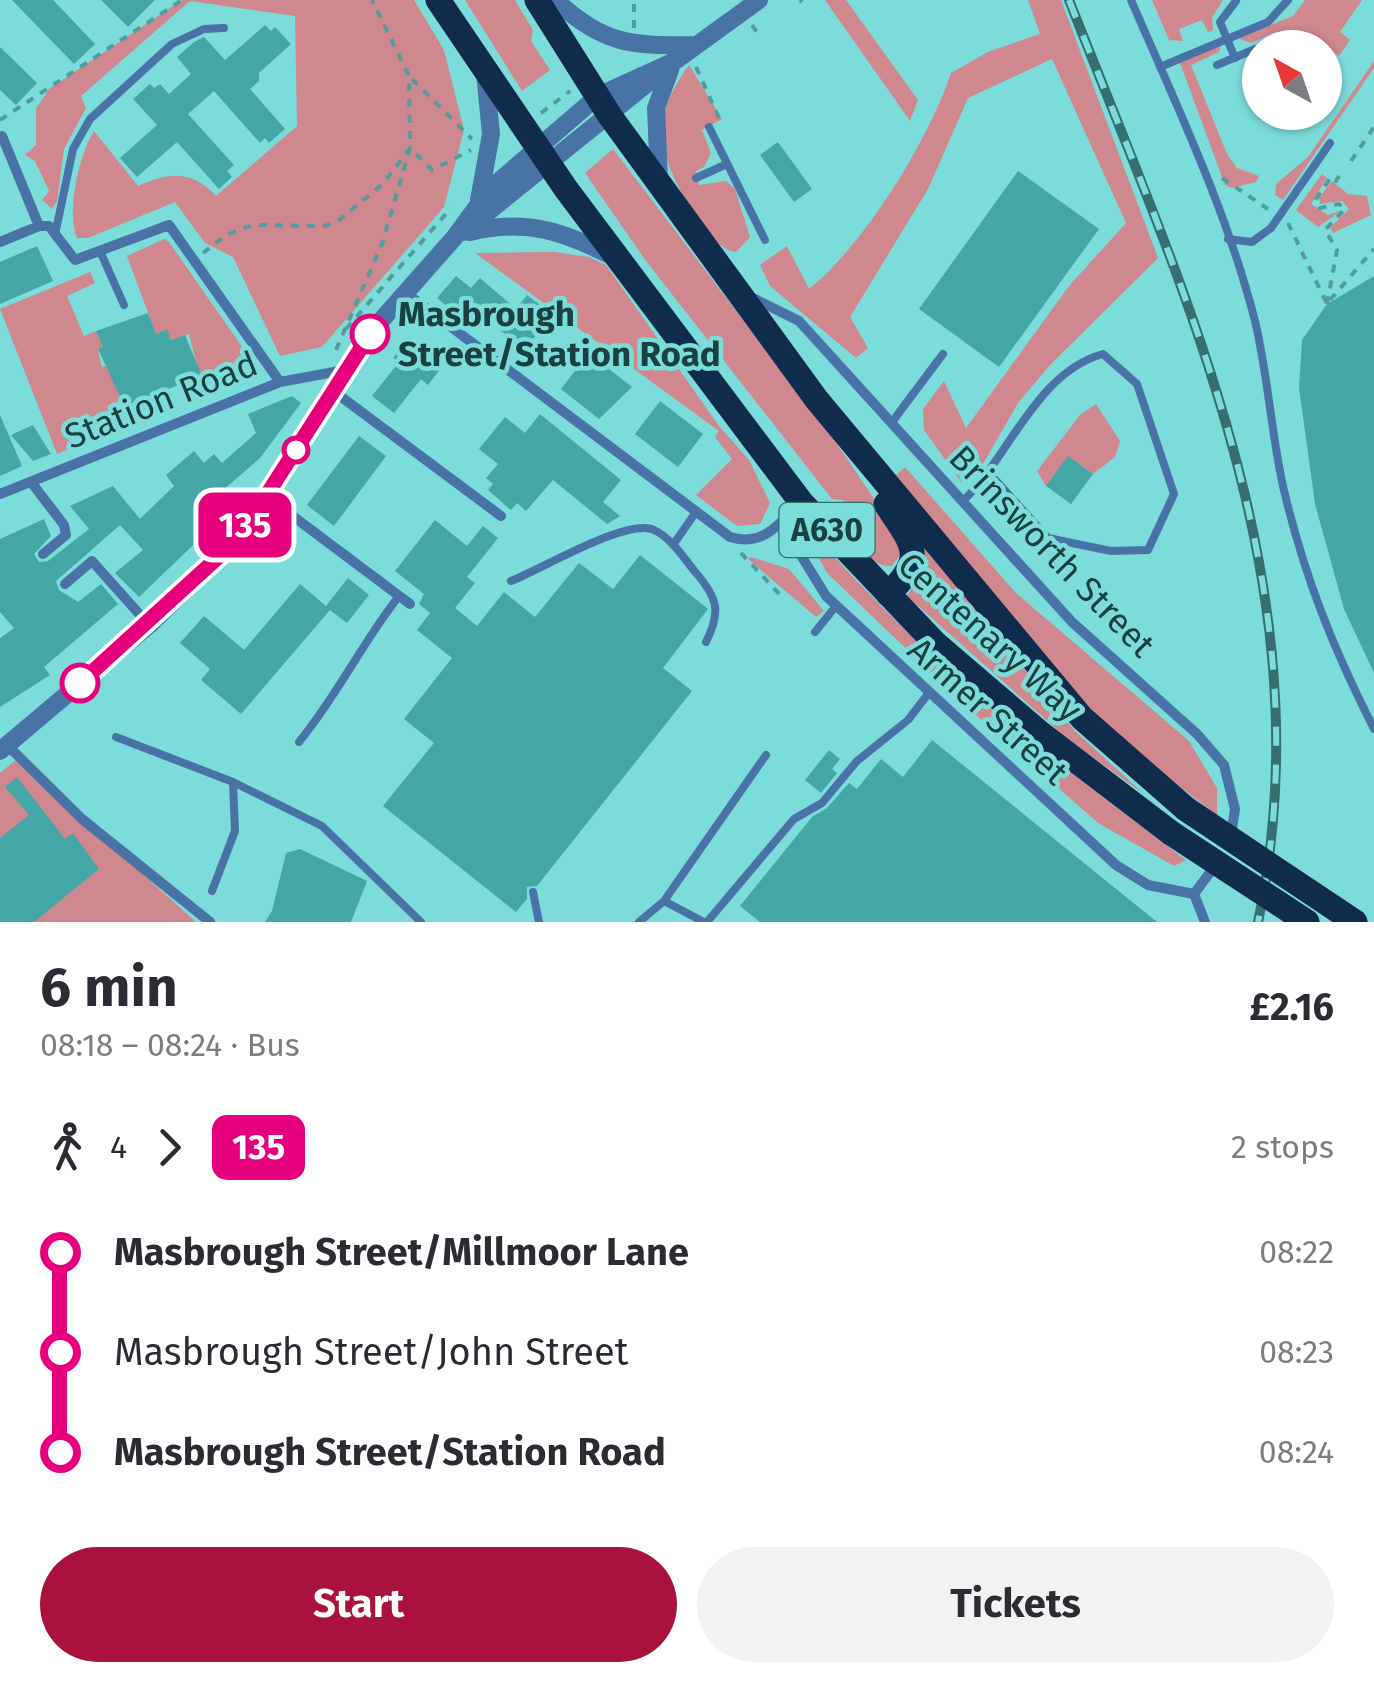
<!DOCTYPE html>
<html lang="en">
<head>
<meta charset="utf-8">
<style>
	body { margin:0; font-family:"Fira Sans",sans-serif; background:#f2f2f3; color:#2b2b33; height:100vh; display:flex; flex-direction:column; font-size:38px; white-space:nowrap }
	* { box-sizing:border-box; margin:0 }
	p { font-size:32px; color:#7c7c81 }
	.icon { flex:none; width:55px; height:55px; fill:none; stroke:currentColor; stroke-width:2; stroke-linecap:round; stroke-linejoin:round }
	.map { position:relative; height:922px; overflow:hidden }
	.drawer { display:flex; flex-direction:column; background:#fff; flex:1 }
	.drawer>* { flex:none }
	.badge { padding:0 20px; border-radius:15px; font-size:35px; line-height:65px }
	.needle { width:65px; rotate:320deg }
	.tools { position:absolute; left:1242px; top:30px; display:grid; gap:20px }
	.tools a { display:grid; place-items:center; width:100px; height:100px; border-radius:50%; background:#fff; box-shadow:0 2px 8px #0004; font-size:50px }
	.map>.badge { position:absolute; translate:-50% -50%; box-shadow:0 0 0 5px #fff }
	.legs { display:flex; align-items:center; gap:15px; height:110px; padding:0 40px; font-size:32px }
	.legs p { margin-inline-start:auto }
	.head { display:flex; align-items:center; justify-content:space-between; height:170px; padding:0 40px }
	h1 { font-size:55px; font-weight:700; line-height:75px }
	.action { display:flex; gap:20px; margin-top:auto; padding:20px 40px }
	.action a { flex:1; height:115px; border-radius:60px; background:#a9123c; color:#fff; font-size:40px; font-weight:700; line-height:115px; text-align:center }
	.action a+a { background:#f2f2f3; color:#2b2b33 }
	ul { padding:0 40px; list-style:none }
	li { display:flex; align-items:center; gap:35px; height:100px; font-size:38px }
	li i { display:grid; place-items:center; width:15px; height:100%; margin:0 12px; background:currentColor }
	li i::after { content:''; width:25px; height:25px; margin:-12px; border:8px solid; border-radius:50%; background:#fff }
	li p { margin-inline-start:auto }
	li:first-child i { background:linear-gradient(#0000 50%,currentColor 0) }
	li:last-child i { background:linear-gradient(currentColor 50%,#0000 0) }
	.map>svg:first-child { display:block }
	.green { fill:#cf888e }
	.building { fill:#44a6a5 }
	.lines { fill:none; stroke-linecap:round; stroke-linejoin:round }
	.path { stroke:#539c9a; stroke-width:4; stroke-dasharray:8 8; stroke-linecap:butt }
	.service { stroke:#4a73a5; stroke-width:8 }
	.minor { stroke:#4a73a5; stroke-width:10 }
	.tertiary { stroke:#4a73a5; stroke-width:18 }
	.primary { stroke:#102c4d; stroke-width:25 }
	.rail-casing { stroke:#366f6e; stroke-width:10 }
	.rail { stroke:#7cdcda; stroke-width:6; stroke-dasharray:19; stroke-linecap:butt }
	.primary-bridge { stroke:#102c4d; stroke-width:25 }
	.line-1-casing { stroke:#fff; stroke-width:22 }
	.line-1 { stroke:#e6007e; stroke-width:15 }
	.stop-1-dot { fill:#fff; stroke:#e6007e; stroke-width:5 }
	.labels { text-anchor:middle; stroke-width:9; stroke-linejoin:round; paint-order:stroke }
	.shield { fill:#7cdcda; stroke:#36706e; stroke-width:2.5 }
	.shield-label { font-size:32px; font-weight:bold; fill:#184140 }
	.stop-label { font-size:35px; font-weight:bold; fill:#184140; stroke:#7cdcda; text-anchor:start }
	.street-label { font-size:35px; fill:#184140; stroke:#7cdcda }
</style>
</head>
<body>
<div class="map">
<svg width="1374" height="922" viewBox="0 0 1374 922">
	<rect width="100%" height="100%" fill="#7cdcda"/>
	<!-- green -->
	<path class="green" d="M182,0h232l30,50 20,80 -20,77 -122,140 -42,9 -47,-99 -28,-14 -30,-41 -87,36h-11c-11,-26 2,-83 17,-107l44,55c31,-14 54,-16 78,10l81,-70 -2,-110 -105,-15 -109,95 5,12 -22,41 -7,52 -5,8 -10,-9 7,-9 -14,-30 -10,-6 11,-10v-36l13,-20z
		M465,0h50l18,30 -2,11 19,29 -28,21z
		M825,0h21l72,100 -8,21z
		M1028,0h33l97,258 -108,107 -32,38 -42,73 -15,6 -37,-52 -1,-21 21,-28 22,47 103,-142 57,-63 -74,-164 -84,39 -40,91 -78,128 18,31 -12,10 -86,-72 -10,-21 27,-19 22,43c55,-44 120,-149 142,-216l37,-21 52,-18z
		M1152,0h71l-11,18 1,12 -5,2 -6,-12 -23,9 4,12 -14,-1z
		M1305,0h57l-22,32 10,8 -11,16 -10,-7 -4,5v-6l-43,-1 -6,-15 -25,11 -14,-5 56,-22z
		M1221,44l-2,8 -28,13 36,89 10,14 22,8 -3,6 -24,6 -7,-3 -45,-122z
		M1374,61v7l-91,132 -8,-5 1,-11 32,-27z
		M689,65l33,54 -20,11 9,23 -7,14 -8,4 3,14 27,-4 9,8 15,48 -14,15c-31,-4 -72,-84 -74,-114 -2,-27 12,-52 27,-73z
		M613,149l222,292 52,77 14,36 -9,12c-23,1 -34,-23 -45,-41l4,-9 -8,-16 -11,-1 -186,-238 -61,-88z
		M1322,174l5,4 -16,26 17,11 14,-5 -24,17 -22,-17z
		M1332,181l16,13 19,2 4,19 -38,18 -3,-5 19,-19 -7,-8 -22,3 -1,-6z
		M164,239l5,3 90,129 -55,22 -15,-59 -18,6 -4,-10 -11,4 -29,-78z
		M554,252l35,5 17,8 113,161 30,34 21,43 -10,21 -23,2 -41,-31 36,-36 -17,-22 4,-6 -244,-178z
		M90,272l5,11 -28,13 17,40 12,-5 7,16 -5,3 4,17 7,-2 24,58 -76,31 -57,-145z
		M1096,404l24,37 -5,16 -22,17 -25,-17 -22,29 -9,-15 43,-56z
		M905,467l111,126 173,148 28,47v27l-87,-66 -87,-87 -147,-187z
		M804,523c112,130 245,235 382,337l-12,6 -76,-43 -132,-117 -139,-133 -26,-48z
		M924,546l150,184 70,64 -74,-53 -163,-145 17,-27z
		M751,557l38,12 35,42 -8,6 -68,-58z
		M16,760l180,162h-196v-149z"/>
	<!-- building -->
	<path class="building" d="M12,0h41l42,44 -21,20z
		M101,0h54l-27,27z
		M265,25l6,6 4,-4 16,17 -32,29v8l-9,8 35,40 -16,14 -4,-5 -5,5 -46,-52 -26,23 46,51 -7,6 5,6 -13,12 -42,-47 -40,35 -17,-19 37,-33 -24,-26 17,-15 4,4 6,-4 9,10 22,-20 -14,-17 17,-15 10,-5 21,23z
		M0,47l37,36 -21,22 -16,-15z
		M778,142l34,47 -18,13 -34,-47z
		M1018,171l81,58 -100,138 -80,-58z
		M37,246l16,35 -53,23v-42z
		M456,276l15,12 9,-10 36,31 11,-14 25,19 -27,36 -44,-35 -10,11 -34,-28z
		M1374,276v397l-30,-64 -29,-105 -16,-116 3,-48 25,-36z
		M148,313l8,21 11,-5 4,11 14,-5 19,46 -18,8 -3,-6 -34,14 4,9 -24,10 -31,-67 5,-2 -7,-16z
		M410,337l34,27 -16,21 -7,-6 -27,34 -22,-17 27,-34 -6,-4z
		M595,345l16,12 -7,8 28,22 -33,32 -38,-30z
		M292,396l9,7 -41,55 -39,34 9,11 -23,20 5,4 -73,70 -24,-24 28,-23 -23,-25 -64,56 3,9 19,12 23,-18 17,20 -74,63 6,8 -50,32v-69l14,-10 -14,-16v-73l44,-20 7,17 -17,18 5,8 9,-1 41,-32 -19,-23 43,-20 27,33 34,-33 -8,-11 28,-24 10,12 10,-9 8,9 34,-30 -8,-19z
		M660,401l43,33 -25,33 -43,-33z
		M540,414l81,66 -18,22 17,14 -13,8 -54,-44 -27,31 -9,-8 -6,7 -23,-20 5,-6 -7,-6 12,-14 -19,-15 26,-32 20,16z
		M0,415l22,51 -22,10z
		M33,425l18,29 -18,7 -22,-26z
		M359,436l27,20 -52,70 -27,-21z
		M1068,456l25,18 -22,30 -25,-18z
		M435,520l32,26 16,-20 15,12 -31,39 8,6 -20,25 22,18 27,-34 31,25 44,-54 34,26 27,-34 68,54 -45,59 29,23 -155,195 -10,1v12l-11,13 -133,-106 51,-63 -30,-24 48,-61 -35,-28 13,-17 -11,-9 5,-10 -29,-23z
		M348,578l21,17 -22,28 -20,-15 3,2 -89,104 -40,-34 9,-11 -30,-26 24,-27 40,34 56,-66 26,22z
		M932,740l225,182h-397l-20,-16 72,-89 15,-9 22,-25 8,6 24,-30 22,18z
		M829,750l11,9 -8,10 5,4 -16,20 -16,-13z
		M17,777l48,62 8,-6 26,36 -65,53h-34v-84l29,-23 -24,-28z
		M300,849l67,32 -16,41h-86l7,-11 14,-58z"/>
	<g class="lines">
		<!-- path -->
		<path class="path" d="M800,0l2,2
			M752,25l6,9
			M634,28v-28
			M696,67l23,51
			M412,79l60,60
			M541,113l29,-22
			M0,120l182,-120
			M1351,161l23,-34
			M1222,178l46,31
			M1288,223l39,81
			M203,253l23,-18 27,-10 72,1 14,-6 44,-36 27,-36 -1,-72 -37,-76
			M1330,300l44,-51
			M1327,304l10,-54 -12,-20 20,-21 -6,-5 -19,4 -4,-9 15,-22 5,4 3,-5
			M346,329l105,-121
			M336,350l46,-106 28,-96 22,22 39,-20
			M741,553l41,44"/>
		<!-- service -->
		<path class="service" d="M1131,0c45,104 96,211 124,321 13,54 16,111 28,165 21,90 50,162 91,243
			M1235,58l-15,-36 16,-21
			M1217,65l38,-16
			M1160,67l108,-45 20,-22
			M709,127l56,113
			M696,178l31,-14
			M56,230l17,-81 17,-30 82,-75 32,-15 20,-1
			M1228,239l24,3 19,-14 59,-85
			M100,251l24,54
			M892,422l51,-68
			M963,501c47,-46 74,-129 140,-147l34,30 37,110 -26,56 -37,1 -63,-13 -58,-64
			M673,545l23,-33
			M511,581c29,-11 117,-64 143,-51 19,9 30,29 43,44 21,25 24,38 9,68
			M815,632l21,-26
			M116,737l117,45 2,49 -23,60
			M299,742c38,-46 63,-99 100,-146
			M233,782l89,44 99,96
			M533,892l6,30
			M664,901l40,21
			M639,922l25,-21 102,-146
			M707,922l87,-103 28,-16 35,-42 51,-41 20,-26"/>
		<!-- minor -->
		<path class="minor" d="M2,136l37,90
			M0,242l39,-16h10l26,34 94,-35 111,157
			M406,293l324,244c32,10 49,-12 71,-35
			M753,298l46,23 273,301 125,112 27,31 11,44 -4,26
			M332,390l169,126
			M31,482l33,43 2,10 -23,19
			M0,494l280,-112 65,-12
			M266,496l144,108
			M781,523l45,73 290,269 32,20 46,9
			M65,584l27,-23 57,64
			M7,745l75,74 128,103
			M1194,894l23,-31
			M1194,894l11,28"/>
		<!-- tertiary -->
		<path class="tertiary" d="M555,0c50,45 75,46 142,45
			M659,181l-3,-73 14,-38
			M479,200l12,-66 -6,-61
			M463,232l212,-171 84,-61
			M470,232c57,-14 95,0 146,26
			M0,751l149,-126 77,-75 40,-54 104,-163 84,-95 36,-49 108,-93 77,-35"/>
		<!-- primary -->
		<path class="primary" d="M438,0l128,189 235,313 135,142 104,89 131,100
			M537,0l73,116 207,284 265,318 104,91
			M886,504c26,40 42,52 2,90"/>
		<defs>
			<path id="rail" d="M1069,0c117,298 258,593 189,922"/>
		</defs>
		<!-- rail casing -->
		<use href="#rail" class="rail-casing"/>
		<!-- rail -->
		<use href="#rail" class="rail"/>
		<!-- primary-bridge -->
		<path class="primary-bridge" d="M1186,809l169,113
			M1171,833l136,89"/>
	</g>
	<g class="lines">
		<defs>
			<path id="line-1" d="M80,683l146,-133 40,-54 104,-162"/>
		</defs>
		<!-- line-1 casing -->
		<use href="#line-1" class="line-1-casing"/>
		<!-- line-1 -->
		<use href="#line-1" class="line-1"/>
	</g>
	<!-- markers -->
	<g class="stop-1-dot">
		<circle cx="370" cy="334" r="18"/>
		<circle cx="296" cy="450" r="12"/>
		<circle cx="80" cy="683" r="18"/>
	</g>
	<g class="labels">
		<!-- shield labels -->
		<rect class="shield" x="779.5" y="503" width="95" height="54" rx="8"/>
		<g class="shield-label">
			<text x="827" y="541">A630</text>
		</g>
		<!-- stop labels -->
		<g class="stop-label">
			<text x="398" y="326">Masbrough<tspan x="398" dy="40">Street/Station Road</tspan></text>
		</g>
		<!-- street labels -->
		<g class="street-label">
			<text transform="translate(161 400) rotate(-22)" y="12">Station Road</text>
			<text transform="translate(1052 551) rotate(46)" y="12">Brinsworth Street</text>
			<text transform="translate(990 637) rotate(42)" y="12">Centenary Way</text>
			<text transform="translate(988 711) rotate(42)" y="12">Armer Street</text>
		</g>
	</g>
</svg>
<div class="tools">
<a><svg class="needle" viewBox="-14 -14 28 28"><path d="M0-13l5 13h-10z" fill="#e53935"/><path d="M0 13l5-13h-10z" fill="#7c7c81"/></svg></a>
</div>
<b class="badge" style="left:245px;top:525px;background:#e6007e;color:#fff">135</b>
</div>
<section class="drawer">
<div class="head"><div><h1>6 min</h1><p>08:18 – 08:24 · Bus</p></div><b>£2.16</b></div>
<div class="legs"><svg class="icon" aria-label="walk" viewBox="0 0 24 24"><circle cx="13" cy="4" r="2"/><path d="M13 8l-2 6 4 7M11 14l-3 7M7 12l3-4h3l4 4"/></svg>4<svg class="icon" aria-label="forward" viewBox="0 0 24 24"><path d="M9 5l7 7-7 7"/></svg><b class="badge" style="background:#e6007e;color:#fff">135</b><p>2 stops</p></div>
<ul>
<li><i style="color:#e6007e"></i><b>Masbrough Street/Millmoor Lane</b><p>08:22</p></li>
<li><i style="color:#e6007e"></i><span>Masbrough Street/John Street</span><p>08:23</p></li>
<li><i style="color:#e6007e"></i><b>Masbrough Street/Station Road</b><p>08:24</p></li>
</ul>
<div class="action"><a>Start</a><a>Tickets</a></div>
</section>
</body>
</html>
